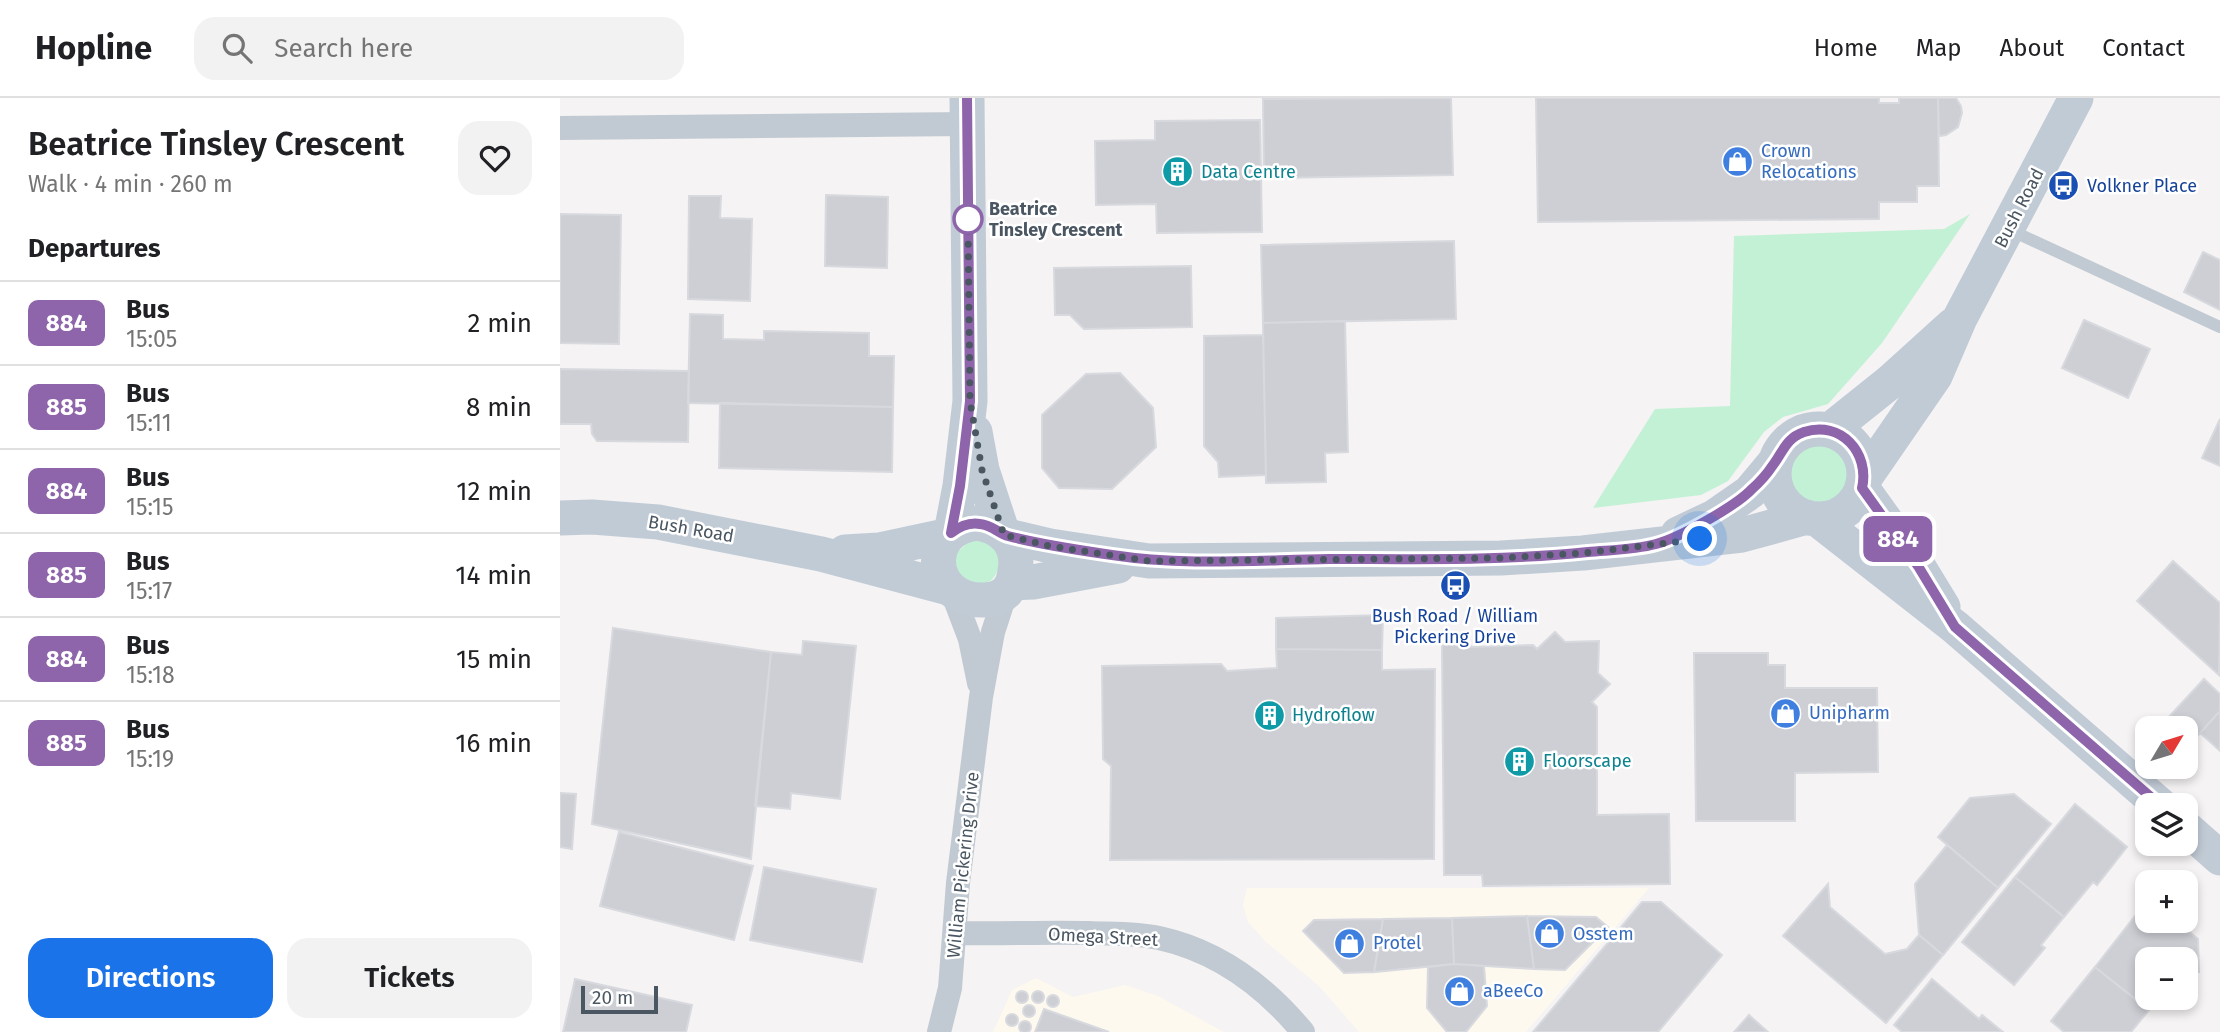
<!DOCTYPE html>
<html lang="en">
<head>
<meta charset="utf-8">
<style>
	body { margin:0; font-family:"Fira Sans",sans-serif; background:#f2f2f2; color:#202124; height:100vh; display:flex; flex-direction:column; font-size:26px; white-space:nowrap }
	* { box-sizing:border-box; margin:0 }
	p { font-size:23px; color:#757577 }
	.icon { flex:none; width:38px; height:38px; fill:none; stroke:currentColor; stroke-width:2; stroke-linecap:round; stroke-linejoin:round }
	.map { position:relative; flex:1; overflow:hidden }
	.sheet { display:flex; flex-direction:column; background:#fff; width:560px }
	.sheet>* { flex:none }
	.badge { padding:0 14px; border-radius:10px; font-size:24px; line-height:46px }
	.needle { width:46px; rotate:52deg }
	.fabs { position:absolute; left:1575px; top:618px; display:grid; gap:14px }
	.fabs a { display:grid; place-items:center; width:63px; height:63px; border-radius:14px; background:#fff; box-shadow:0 4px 10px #0003; font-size:35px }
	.scale { position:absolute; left:21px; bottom:18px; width:77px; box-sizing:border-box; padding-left:7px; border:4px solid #4a5661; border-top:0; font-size:19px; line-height:24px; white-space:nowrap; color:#4a5661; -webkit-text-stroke:5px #fff; paint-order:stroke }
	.you { position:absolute; width:35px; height:35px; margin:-18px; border:5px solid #fff; border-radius:50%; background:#1a73e8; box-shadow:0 0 0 10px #1a73e833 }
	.map>.badge { position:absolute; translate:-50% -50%; box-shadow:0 0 0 4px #fff }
	h2 { padding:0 28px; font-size:26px; line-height:63px }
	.round { display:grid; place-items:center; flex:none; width:74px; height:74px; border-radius:21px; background:#f2f2f2 }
	.overview { display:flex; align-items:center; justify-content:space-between; height:119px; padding:0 28px }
	h1 { font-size:33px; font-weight:600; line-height:52px }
	.button { display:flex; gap:14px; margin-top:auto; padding:14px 28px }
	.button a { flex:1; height:80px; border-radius:21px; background:#1a73e8; color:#fff; font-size:28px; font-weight:600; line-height:80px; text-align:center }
	.button a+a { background:#f2f2f2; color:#202124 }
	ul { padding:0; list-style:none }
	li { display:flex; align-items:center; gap:21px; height:84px; padding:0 28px; border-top:2px solid #e0e0e0 }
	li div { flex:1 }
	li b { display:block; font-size:26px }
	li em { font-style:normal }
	li .badge { min-width:77px; font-weight:700; text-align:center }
	header { display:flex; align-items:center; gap:42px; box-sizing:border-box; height:98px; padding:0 35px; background:#fff; border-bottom:2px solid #e0e0e0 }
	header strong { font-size:33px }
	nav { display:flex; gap:38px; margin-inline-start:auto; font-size:24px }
	.search { width:490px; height:63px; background:#f2f2f2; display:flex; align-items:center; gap:18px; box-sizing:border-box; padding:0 24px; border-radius:21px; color:#757577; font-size:26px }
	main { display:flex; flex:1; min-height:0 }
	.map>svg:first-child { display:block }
	.commercial { fill:#fdf9ef }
	.green { fill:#c3f1d5 }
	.building { fill:#cdcfd5; stroke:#d7d9de; stroke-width:2 }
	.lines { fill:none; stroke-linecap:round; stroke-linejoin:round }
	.lane { stroke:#c1cad2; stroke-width:12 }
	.street { stroke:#c1cad2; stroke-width:24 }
	.secondary { stroke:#c1cbd6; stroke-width:35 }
	.line-casing { stroke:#fff; stroke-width:16 }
	.line { stroke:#8e65ab; stroke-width:10 }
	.walk { stroke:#4a5661; stroke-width:7; stroke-dasharray:0 12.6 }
	.stop-dot { fill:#fff; stroke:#8e65ab; stroke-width:3.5 }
	.labels { text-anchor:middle; stroke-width:5; stroke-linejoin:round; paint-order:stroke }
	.shop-label { font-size:18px; fill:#366cbe; stroke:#fff; text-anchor:start }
	.culture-label { font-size:18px; fill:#0d838f; stroke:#fff; text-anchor:start }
	.transit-label { font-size:18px; fill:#164399; stroke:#fff; text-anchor:start }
	.street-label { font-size:18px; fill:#4a5661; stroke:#fff }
	.stop-label { font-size:18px; font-weight:bold; fill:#4a5661; stroke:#fff; text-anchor:start }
</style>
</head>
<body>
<header>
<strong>Hopline</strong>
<div class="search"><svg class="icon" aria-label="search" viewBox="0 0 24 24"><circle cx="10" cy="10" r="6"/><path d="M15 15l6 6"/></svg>Search here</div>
<nav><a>Home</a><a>Map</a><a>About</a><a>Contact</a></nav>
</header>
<main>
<section class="sheet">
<div class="overview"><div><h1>Beatrice Tinsley Crescent</h1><p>Walk · 4 min · 260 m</p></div><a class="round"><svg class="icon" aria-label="heart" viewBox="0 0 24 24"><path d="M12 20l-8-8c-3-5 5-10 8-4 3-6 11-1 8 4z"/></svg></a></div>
<h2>Departures</h2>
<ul>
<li><span class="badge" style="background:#8e65ab;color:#fff">884</span><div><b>Bus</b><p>15:05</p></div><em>2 min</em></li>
<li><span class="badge" style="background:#8e65ab;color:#fff">885</span><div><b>Bus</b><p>15:11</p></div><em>8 min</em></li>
<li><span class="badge" style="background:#8e65ab;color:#fff">884</span><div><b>Bus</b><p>15:15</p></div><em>12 min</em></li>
<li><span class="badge" style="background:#8e65ab;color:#fff">885</span><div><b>Bus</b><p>15:17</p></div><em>14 min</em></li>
<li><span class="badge" style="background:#8e65ab;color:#fff">884</span><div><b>Bus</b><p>15:18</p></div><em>15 min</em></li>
<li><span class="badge" style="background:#8e65ab;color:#fff">885</span><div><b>Bus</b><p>15:19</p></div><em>16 min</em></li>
</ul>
<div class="button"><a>Directions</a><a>Tickets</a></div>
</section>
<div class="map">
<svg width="1660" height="934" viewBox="0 0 1660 934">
	<rect width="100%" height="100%" fill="#f5f3f3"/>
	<!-- commercial -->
	<path class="commercial" d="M687,790h402l-123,144h-167l-40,-46 -53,-44 -18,-20 -5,-17z
		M476,880l37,19 52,-12 33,11 66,36h-231l19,-42z"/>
	<!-- green -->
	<path class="green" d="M1410,116l-88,129 -54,61 -45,13 -19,15 -36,49 -27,14 -108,13 62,-99 75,-3 4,-170 210,-7z
		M1229 377a30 30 0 1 1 60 0a30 30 0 1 1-60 0Z
		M412,441l15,2c4,4 9,8 11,13 4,12 -3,30 -17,30 -7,0 -15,-4 -22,-7l-5,-22z"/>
	<!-- building -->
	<path class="building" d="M891,0l2,77 -189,3 -1,-79z
		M976,0h343v5h20v-5h39l1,88h-22v16h-38v17l-341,3z
		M1378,0h18l5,8 1,7 -4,14 -12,8 -7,1z
		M700,22l2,112 -105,1 -1,-29 -60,1 -1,-64 60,-1v-19z
		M266,97l62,2 -1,71 -62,-2z
		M129,98h32l-1,22 32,1 -2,82 -62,-2z
		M0,116l61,1 -2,129 -59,-1z
		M894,143l2,78 -193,4 -2,-78z
		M1643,154l17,8v50l-36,-18z
		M631,168l1,61 -108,2 -14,-14h-15l-1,-47z
		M130,216l33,1v24l41,1v-9l105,2v23h25l-1,51 -205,-4z
		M1524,222l66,29 -22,49 -66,-30z
		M785,223l3,131 -23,1 1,29 -60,1 -3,-160z
		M703,237l3,140 -47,2 -1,-15 -14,-16v-110z
		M0,271l129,2 -1,71 -91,-1 -5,-7 -1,-10h-31z
		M560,275l33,35 3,39 -44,42 -53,-1 -17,-20v-53l44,-41z
		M160,305l173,4 -1,65 -173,-4z
		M1660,321v47l-18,-8z
		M1613,463l47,42 -1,72 -82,-74z
		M823,517l-1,35 -106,-1v-31z
		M53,530l158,24 -20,207 -159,-35z
		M896,534l16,15 61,-2 4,4 18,-17 10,10 34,-1 -1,32 12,11 -18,18 5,5v108l72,-1 1,70 -187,2 -1,-11h-38l-2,-229z
		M243,543l53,5 -16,153 -49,-6 -1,16 -35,-3 16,-154 31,3z
		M716,551l106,1v20l53,-1 -1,190 -324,1 1,-94 -8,-7 -1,-93 119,-2 6,7 50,-3z
		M1134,555h74v12h17v23h92l1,84 -83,1v48h-99z
		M1644,581l16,15v17l-28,31 -6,-5v-9h-11l-9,-8z
		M1660,613v40l-20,-18z
		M0,695l16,1 -4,55 -12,-2z
		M1454,696l37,30 -53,64 -60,-51 32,-39z
		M1515,706l52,43 -30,38 -4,-3 -29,35 -49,-40z
		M59,734l134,34 -19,74 -134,-34z
		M1387,747l51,43 -55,67 -24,-20 -4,-51z
		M204,769l112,22 -14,73 -112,-22z
		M1455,779l49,40 -23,28 4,3 -31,37 -52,-43z
		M1268,786l2,23 55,47 22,-5 12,-14 24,20 -57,68 -103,-87z
		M1082,804h19l61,53 -64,77h-125z
		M967,818l69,1 12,10 -43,43 -31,-1z
		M967,818l7,53 -80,-5 -2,-46z
		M1575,818l8,7 4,-6v3h28l23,19 1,33h-13v-13h-39v39h12l-10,12 -54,-43z
		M892,820l2,46 -80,8 9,-53z
		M823,821l-9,53 -30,1 -41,-42 11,-11z
		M894,866l30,2 3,40 -21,26h-19l-20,-24 1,-41z
		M1535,869l54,43 -18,22h-67l-13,-11z
		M15,881l117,26 -6,27h-123z
		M1372,881l47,40 3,-4 21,17h-101l-8,-7z
		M472 899a6 6 0 1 1 12 0a6 6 0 1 1-12 0Z
		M456 899a6 6 0 1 1 12 0a6 6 0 1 1-12 0Z
		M487 903a6 6 0 1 1 12 0a6 6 0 1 1-12 0Z
		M463 913a6 6 0 1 1 12 0a6 6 0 1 1-12 0Z
		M484,911l65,23h-74z
		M446 922a6 6 0 1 1 12 0a6 6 0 1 1-12 0Z
		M1189,917l19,17h-34z
		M459 929a6 6 0 1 1 12 0a6 6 0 1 1-12 0Z"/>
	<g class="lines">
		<!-- lane -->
		<path class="lane" d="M1448,131l212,98"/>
		<!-- street -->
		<path class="street" d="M0,30l407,-4
			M391,491l19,50 9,44
			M396,835c44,1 89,-1 133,0 23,1 47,0 70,5 59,13 106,48 144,94
			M379,934l11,-44 8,-105 23,-186 12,-65 13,-40"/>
		<!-- secondary -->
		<path class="secondary" d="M1214 376a45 45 0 1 1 90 0a45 45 0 1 1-90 0Z
			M1270,332l60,-48 63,-57
			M415,334l7,38 21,64
			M1304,381l71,-103 25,-58 116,-220
			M1302,390l56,78 25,41
			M0,420l32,-1 66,5 163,32 128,34
			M1257,421l138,108 205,178
			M417,425c25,3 43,22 38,48 -1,8 -3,15 -8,20 -6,7 -16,9 -25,9 -54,0 -60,-71 -5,-77z
			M391,435l9,-47 10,-85 -3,-303
			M1118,436l36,-17 36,-25 25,-30
			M444,437l46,11 99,15 352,-3 82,-5 159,-18 65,-18
			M285,454l34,-2 70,-15
			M453,485l20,-1 85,-16
			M1626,730l34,30"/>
	</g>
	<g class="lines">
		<defs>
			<path id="line" d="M407,0l3,303 -10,85 -9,47c8,-6 18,-11 29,-9 12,1 18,9 28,12 34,9 69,14 104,19 71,11 145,5 217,4 86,0 173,2 259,-7 22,-2 46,-2 68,-8 23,-6 80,-38 96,-55 8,-7 15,-15 21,-24 10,-13 13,-27 31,-33 37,-12 66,21 58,56l56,78 37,61 205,178"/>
		</defs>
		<!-- line casing -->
		<use href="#line" class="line-casing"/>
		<!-- line -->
		<use href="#line" class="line"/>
		<!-- walk -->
		<path class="walk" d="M408,121l2,182 12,69 22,65 46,11 99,15 352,-3 82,-5 117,-14"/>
	</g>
	<!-- icons -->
	<defs>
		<symbol id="shop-disc" viewBox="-11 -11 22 22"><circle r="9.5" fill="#3f7fe0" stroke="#fff"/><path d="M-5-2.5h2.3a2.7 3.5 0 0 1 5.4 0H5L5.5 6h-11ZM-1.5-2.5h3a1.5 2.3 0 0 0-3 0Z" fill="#fff"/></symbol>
		<symbol id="building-disc" viewBox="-11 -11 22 22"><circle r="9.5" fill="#0f9aa8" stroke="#fff"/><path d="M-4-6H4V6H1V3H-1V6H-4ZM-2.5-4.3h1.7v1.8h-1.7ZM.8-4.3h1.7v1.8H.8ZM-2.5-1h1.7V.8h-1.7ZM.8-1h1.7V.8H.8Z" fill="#fff"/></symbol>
		<symbol id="bus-disc" viewBox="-11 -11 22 22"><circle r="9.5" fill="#1a4fb4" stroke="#fff"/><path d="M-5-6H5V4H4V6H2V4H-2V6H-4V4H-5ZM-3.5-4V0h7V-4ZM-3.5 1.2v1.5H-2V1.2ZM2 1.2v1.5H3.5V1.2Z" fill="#fff"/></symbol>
	</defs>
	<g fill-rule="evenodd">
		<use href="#shop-disc" x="1160" y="46" width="35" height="35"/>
		<use href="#building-disc" x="600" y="56" width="35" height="35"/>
		<use href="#bus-disc" x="1486" y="70" width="35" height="35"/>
		<use href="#bus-disc" x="878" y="470" width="35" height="35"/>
		<use href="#shop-disc" x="1208" y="598" width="35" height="35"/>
		<use href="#building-disc" x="692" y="600" width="35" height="35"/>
		<use href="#building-disc" x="942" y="646" width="35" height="35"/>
		<use href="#shop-disc" x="972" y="818" width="35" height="35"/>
		<use href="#shop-disc" x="772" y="828" width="35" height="35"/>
		<use href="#shop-disc" x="882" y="876" width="35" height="35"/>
	</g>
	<!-- markers -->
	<circle class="stop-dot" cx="408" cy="121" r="14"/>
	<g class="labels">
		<!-- shop labels -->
		<g class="shop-label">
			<text x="1201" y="59">Crown<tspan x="1201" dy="21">Relocations</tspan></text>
			<text x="1249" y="621">Unipharm</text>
			<text x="1013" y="842">Osstem</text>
			<text x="813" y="851">Protel</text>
			<text x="923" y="899">aBeeCo</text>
		</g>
		<!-- culture labels -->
		<g class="culture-label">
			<text x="641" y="80">Data Centre</text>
			<text x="732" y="623">Hydroflow</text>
			<text x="983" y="669">Floorscape</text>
		</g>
		<!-- transit labels -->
		<g class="transit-label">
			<text x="1527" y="94">Volkner Place</text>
			<text x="895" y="524" text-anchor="middle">Bush Road / William<tspan x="895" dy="21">Pickering Drive</tspan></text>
		</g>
		<!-- street labels -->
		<g class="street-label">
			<text transform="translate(1459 110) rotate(-63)" y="6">Bush Road</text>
			<text transform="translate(131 431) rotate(10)" y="6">Bush Road</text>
			<text transform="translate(403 767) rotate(-84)" y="6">William Pickering Drive</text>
			<text transform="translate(543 839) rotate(3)" y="6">Omega Street</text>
		</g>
		<!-- stop labels -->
		<g class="stop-label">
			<text x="429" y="117">Beatrice<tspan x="429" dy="21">Tinsley Crescent</tspan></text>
		</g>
	</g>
</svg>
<div class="fabs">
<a><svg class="needle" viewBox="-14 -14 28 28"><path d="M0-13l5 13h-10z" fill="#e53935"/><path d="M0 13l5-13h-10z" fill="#757577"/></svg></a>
<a><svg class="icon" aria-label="layers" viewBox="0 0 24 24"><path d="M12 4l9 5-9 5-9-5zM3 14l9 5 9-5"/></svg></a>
<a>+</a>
<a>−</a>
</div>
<div class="scale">20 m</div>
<div class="you" style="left:1140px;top:441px"></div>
<b class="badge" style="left:1338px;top:441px;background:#8e65ab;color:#fff">884</b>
</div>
</main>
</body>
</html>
